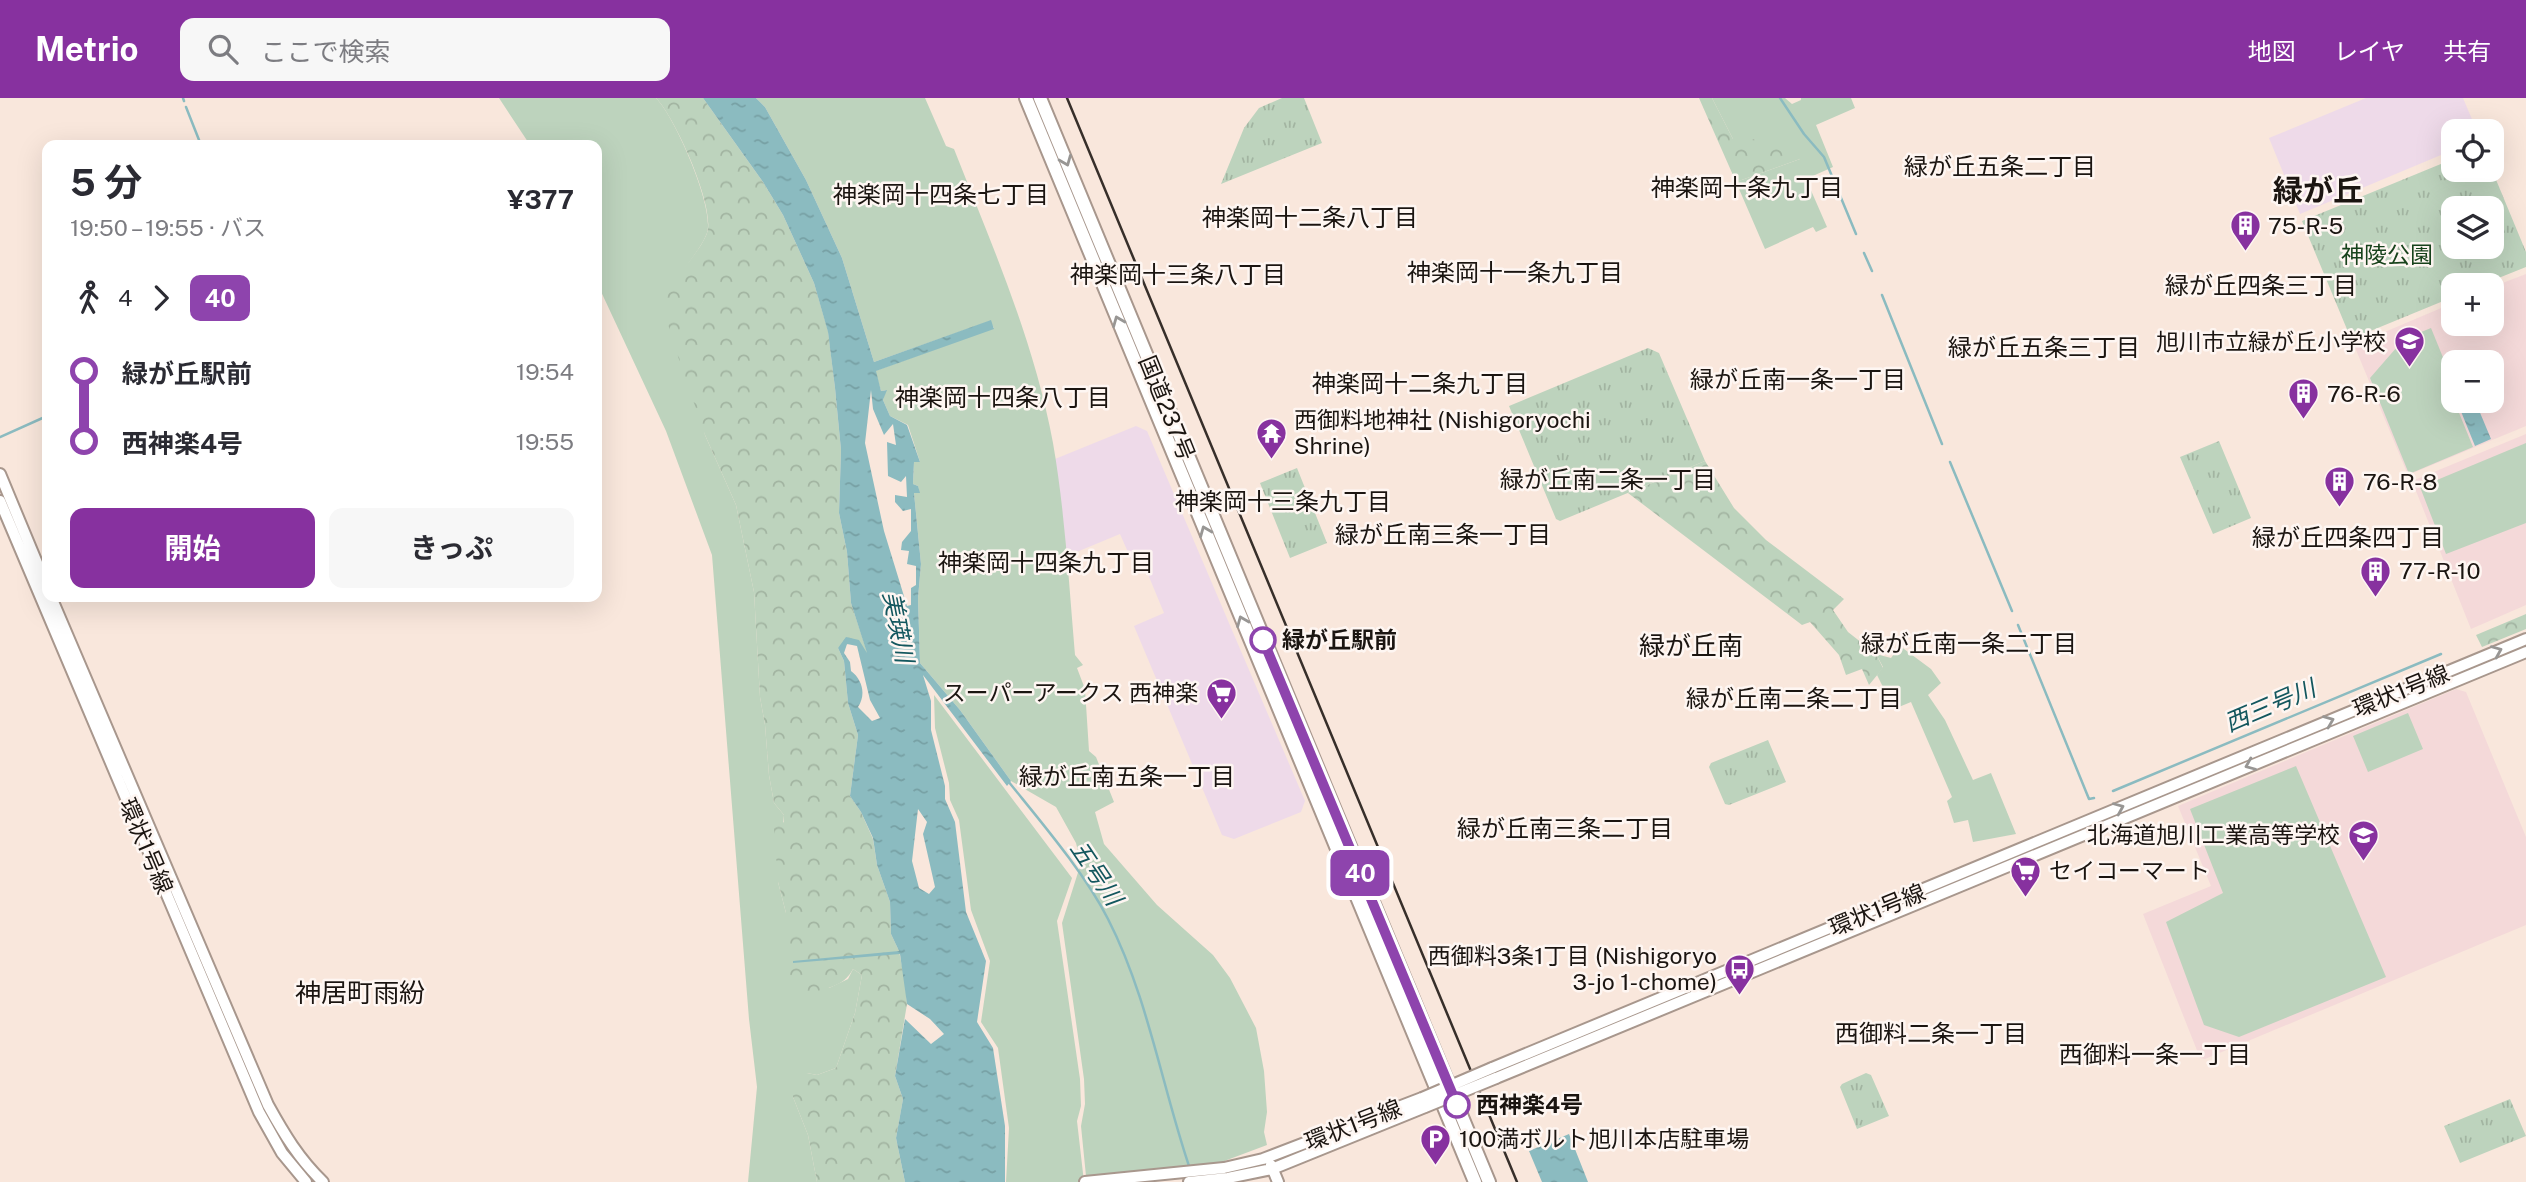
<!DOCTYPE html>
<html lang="ja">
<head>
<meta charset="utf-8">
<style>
	body { margin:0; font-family:"Public Sans","Noto Sans JP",sans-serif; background:#f7f7f7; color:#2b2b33; height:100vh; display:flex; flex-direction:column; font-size:26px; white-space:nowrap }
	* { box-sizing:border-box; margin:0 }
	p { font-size:23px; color:#7c7c81 }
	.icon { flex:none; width:38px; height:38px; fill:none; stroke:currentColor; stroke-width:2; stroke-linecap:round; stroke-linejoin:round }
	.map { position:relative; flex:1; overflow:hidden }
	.drawer { position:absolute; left:42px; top:42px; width:560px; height:462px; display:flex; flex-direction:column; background:#fff; border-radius:14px; box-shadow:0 7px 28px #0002 }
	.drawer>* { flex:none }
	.badge { padding:0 14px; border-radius:10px; font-size:24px; line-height:46px }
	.fabs { position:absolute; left:2441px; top:21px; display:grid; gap:14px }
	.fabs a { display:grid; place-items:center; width:63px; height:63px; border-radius:14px; background:#fff; box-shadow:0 7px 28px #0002; font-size:35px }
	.map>.badge { position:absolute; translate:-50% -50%; box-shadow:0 0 0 4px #fff }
	.legs { display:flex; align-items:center; gap:10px; height:77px; padding:0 28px; font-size:23px }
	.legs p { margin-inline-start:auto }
	.headline { display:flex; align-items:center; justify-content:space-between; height:119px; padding:0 28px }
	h1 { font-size:38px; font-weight:700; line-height:52px }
	.cta { display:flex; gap:14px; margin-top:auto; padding:14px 28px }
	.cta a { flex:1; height:80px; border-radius:14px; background:#87319f; color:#fff; font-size:28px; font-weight:700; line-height:80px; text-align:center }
	.cta a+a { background:#f7f7f7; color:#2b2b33 }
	ul { padding:0 28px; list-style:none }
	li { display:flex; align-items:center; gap:24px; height:70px; font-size:26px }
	li i { display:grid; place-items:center; width:10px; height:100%; margin:0 9px; background:currentColor }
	li i::after { content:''; width:18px; height:18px; margin:-9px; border:5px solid; border-radius:50%; background:#fff }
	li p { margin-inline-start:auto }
	li:first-child i { background:linear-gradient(#0000 50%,currentColor 0) }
	li:last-child i { background:linear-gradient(currentColor 50%,#0000 0) }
	header { display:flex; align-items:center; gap:42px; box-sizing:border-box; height:98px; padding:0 35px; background:#87319f; color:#fff }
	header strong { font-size:33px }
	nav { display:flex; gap:38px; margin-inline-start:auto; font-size:24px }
	.search { width:490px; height:63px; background:#f7f7f7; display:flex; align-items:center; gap:18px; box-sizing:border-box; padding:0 24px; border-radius:14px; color:#7c7c81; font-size:26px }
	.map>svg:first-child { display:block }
	.commercial { fill:#eedae9 }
	.education { fill:#f4d9d9; fill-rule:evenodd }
	.grass { fill:#bdd3bd }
	.forest { fill:url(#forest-crowns) }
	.park { fill:url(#park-tufts); fill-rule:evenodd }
	.water { fill:url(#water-ripples); fill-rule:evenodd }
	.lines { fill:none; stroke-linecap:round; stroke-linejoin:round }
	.stream { stroke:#8bbbc0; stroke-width:2.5 }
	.primary-casing { stroke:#a8978d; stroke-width:14 }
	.highway-casing { stroke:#a8978d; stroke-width:16 }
	.primary { stroke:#fff; stroke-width:10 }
	.highway { stroke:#fff; stroke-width:12 }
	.rail { stroke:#372f2a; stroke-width:2.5 }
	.primary-bridge-casing { stroke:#a8978d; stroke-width:14; stroke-linecap:butt }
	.primary-bridge { stroke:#fff; stroke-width:10 }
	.oneway { stroke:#989694 }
	.line-1-casing { stroke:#fff; stroke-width:16 }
	.line-1 { stroke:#8e44ad; stroke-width:10 }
	.stop-1-dot { fill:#fff; stroke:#8e44ad; stroke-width:3.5 }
	.labels { text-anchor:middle; stroke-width:5; stroke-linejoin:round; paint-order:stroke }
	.poi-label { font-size:23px; fill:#1b1511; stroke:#fef6f2; text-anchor:start }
	.park-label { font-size:23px; fill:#18431c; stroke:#fef6f2 }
	.street-label { font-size:23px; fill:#1b1511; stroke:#fef6f2 }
	.stop-label { font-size:23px; font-weight:bold; fill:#1b1511; stroke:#fef6f2; text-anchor:start }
	.neighbourhood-label { font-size:24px; fill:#1b1511; stroke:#fef6f2 }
	.water-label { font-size:24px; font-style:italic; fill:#13575e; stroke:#fef6f2 }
	.quarter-label { font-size:26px; fill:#1b1511; stroke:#fef6f2 }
	.district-label { font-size:30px; font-weight:bold; fill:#1b1511; stroke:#fef6f2 }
</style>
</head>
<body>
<header>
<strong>Metrio</strong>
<div class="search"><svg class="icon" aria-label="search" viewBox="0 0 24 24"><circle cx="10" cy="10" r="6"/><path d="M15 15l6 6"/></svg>ここで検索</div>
<nav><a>地図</a><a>レイヤ</a><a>共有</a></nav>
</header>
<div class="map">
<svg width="2526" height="1084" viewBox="0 0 2526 1084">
	<defs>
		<pattern id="forest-crowns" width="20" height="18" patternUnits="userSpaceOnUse" patternTransform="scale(1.75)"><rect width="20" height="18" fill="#bdd3bd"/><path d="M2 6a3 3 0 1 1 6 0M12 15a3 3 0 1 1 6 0" fill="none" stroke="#a2b4a1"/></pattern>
		<pattern id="park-tufts" width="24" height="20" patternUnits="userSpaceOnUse" patternTransform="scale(1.75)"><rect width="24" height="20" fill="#bdd3bd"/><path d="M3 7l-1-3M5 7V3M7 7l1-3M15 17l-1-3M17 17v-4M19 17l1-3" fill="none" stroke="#a2b4a1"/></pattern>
		<pattern id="water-ripples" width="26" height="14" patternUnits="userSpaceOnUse" patternTransform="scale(1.75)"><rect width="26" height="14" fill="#8bbbc0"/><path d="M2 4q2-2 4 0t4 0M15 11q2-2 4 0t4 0" fill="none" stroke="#77a0a4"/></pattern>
	</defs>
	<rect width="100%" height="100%" fill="#f9e7dc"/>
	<!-- commercial -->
	<path class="commercial" d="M2366,0h97l14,33h-23l-1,19 -153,64 -31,-76z
		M1136,328l11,5 158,370 -4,11 -67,27 -12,-4 -88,-209 30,-13 -24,-58 -9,4 -11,-25 -53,22 -12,-97z"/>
	<!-- education -->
	<path class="education" d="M2526,176v152l-118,49 -54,-130 99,-42 1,21h38v-37zM2454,264h38v39h-38z
		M2526,336v171l-55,24 -59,-148z
		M2456,591l10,3 60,145v88l-321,134 -5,-1 -57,-144 68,-28 -33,-80z"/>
	<!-- grass -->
	<path class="grass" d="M499,0h157c19,19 59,110 51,135 -5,14 -22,34 -30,46l28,156 31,70 18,87 6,105 5,28 4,50 5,28 10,12 -6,67 8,31v70l43,5 19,-9 5,-10 9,6 -7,38 -19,55 -19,7 -10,-2 -14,24 15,38 9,47h-69l9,-95 -8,-68 -37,-464 -46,-124 -69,-148v-138h-67z
		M756,0h169l21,48 8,3c38,96 80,192 99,294 12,69 16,142 22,212l8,10 -6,3 8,21 4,62 7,6 18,45 -19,10 9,32 53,61 56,50 17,23 26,50 8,43 3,41 -3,20 3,13 -48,18 -133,13 -5,-50 4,-22 -1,-25 -22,-156 19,-60 -5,-20 -20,-36 -45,-26 -51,-71 -40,-47 -2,-65 3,-34 -7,-71h5l-1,-7 -5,-2 1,-22h6l-12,-37 -18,-9 -7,-16 3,-10 -5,1 -6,-20 119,-43 -4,-7 -116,41 -32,-104 -36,-78 -41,-73z
		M1712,0h73l7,6 9,-4v-2h50l4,10 -39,17 17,42 -27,12 21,48 -11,5 -3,-5 -48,22 -29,-67 64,-23 -47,-20h-20z
		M2431,230l22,54 1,19h5l-4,2 18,44 -64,27 -39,-96 34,-39z
		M2526,345v80l-80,31 -26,-67z
		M1900,548l31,23 10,14 -13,12 17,25 28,60 18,-7 25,61 -43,8 -5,-22 -14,3 -7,-22 5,-4 -41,-95 -17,7 -17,-34 6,-8 -7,-13 15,4z
		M934,597l138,183 -15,43 23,158 1,27 -4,15 7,61h-78l3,-54 -11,-80 -17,-26 9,-61 -19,-51 -12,-90 -9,-20 -1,-17 -14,-55z
		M2408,615l15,36 -55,23 -15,-36z
		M2296,668l90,211 -147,60 -35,-12 -38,-103 57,-29 -33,-84z"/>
	<!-- forest -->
	<path class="forest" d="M656,0h47l60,84 20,33 31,68 14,48 7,57 6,62 -2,63 8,39 4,51 18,55 -11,-18 -20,8 6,13 4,42 10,32 -8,61 11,16 12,27 4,26 13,37 1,32 8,17 6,30 2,23 -12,72 8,23 -7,39 9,44h-88l-9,-47 -15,-38 1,-22 13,-2 10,2 19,-7 19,-55 7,-38 -9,-6c-9,19 -33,21 -52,26l-15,-11v-71l-8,-31 -4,-54 10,-6v-7l-10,-12 -5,-28 -4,-50 -5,-28 -6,-105 -18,-87 -31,-70 -33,-96 -12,-46c13,-11 41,-43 47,-60 9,-25 -32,-116 -51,-135z
		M1699,0h13l21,41h20l44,9 3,11 -64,23z
		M1705,363l29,47 32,32 78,59 -11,11 15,22 28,22 7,14 -14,17 -7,-16 -16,6 -7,-20 -29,-33 -8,3 -174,-132z
		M2526,516v15l-44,18 -6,-12z"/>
	<!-- park -->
	<path class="park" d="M1282,0h22l18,45 -101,41 23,-56 15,-20z
		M2453,61l1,11h38l34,82v15l-45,18h-27l-1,12 -102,42 -49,-118zM2492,110v39h-38v-39z
		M1648,250l11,5 46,108 -145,60 -4,-2 -47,-113z
		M2219,343l32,77 -38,16 -33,-77z
		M1297,370l30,75 -37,15 -30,-75z
		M1768,642l18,42 -57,23 -4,-1 -16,-37 2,-4z
		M1866,975l5,2 18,41 -32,13 -17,-42 2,-3z
		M2510,1001l16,37 -66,27 -16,-37z"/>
	<!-- water -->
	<path class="water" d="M703,0h53l9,9 41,73 36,78 32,104 117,-42 3,9 -118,42 5,20 6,-1 -4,10 7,16 17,9 13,37h-6l-1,22 5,2 2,7h-6l7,71 -3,34 2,65 40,47 51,71 -4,5 -84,-111 8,26v29l14,56v13l10,23 11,90 20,49 -9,61 16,26 12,78v56h-100l-9,-44 7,-39 -8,-23 10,-57 26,25 13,-10 -14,-15 -23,-15 -7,-50 -107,9v-2l106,-10 -8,-17 -1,-32 -13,-37 -4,-27 -12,-26 -11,-16 8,-61 -10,-32 -4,-42 -6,-13 8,-11 13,3 8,13 -16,-50 -4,-51 -8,-39 2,-63 -6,-62 -7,-56 -14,-49 -31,-68 -20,-33zM871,292l2,19 11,26 9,-11 3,21 -9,-3 1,34 13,6 5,-6 1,21 -12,-2v7l8,9 8,-2v22l-9,11 -1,8 8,1 -2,13 9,2v19l-5,3v17l-4,1 -23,-75 -19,-88zM847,546l10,2 13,54 10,18 -8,3 -14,-14c8,-12 5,-27 -7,-36l-1,-9 -6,-9zM918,711l9,13 -4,12 12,53 -6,7 -10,-6 -7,-27z
		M2476,305l15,36 -16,7 -15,-37z
		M1569,1036l19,48h-46l-13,-31z"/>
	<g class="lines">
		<!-- stream -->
		<path class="stream" d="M183,0l1,3
			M1780,0l24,36 20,23 32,77
			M186,9l15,38
			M1864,155l8,18
			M1882,197l60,149
			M0,339l47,-21
			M1950,364l62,149
			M2018,527l71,174 5,-1
			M1008,683c33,41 76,91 100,138 40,78 54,168 82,250
			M2113,693l328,-137"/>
		<defs>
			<path id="primary" d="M0,376l47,113
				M0,403l259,611 23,41 24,29
				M51,499l217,508c16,29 31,54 55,77
				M1492,970l1034,-429
				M1496,980l1030,-426
				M1271,1067l7,17
				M1085,1084l139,-14 39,-9 159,-61
				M1189,1084l39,-4 44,-9 153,-62"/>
			<path id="highway" d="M1026,0l449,1084
				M1040,0l449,1084"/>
		</defs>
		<!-- primary casing -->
		<use href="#primary" class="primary-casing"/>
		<!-- highway casing -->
		<use href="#highway" class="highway-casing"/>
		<!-- primary -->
		<use href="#primary" class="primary"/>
		<!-- highway -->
		<use href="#highway" class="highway"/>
		<!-- rail -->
		<path class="rail" d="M1067,0l450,1084"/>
		<defs>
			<path id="primary-bridge" d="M1422,1000l70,-30
				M1425,1009l71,-29"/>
		</defs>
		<!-- primary-bridge casing -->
		<use href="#primary-bridge" class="primary-bridge-casing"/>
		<!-- primary-bridge -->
		<use href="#primary-bridge" class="primary-bridge"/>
	</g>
	<!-- one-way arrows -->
	<defs><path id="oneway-chevron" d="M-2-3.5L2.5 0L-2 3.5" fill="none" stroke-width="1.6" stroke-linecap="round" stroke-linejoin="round" transform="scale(1.75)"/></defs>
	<g class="oneway">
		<use href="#oneway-chevron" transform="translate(1066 63) rotate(68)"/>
		<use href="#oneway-chevron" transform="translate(1118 223) rotate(-112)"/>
		<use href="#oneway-chevron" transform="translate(1205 433) rotate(-112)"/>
		<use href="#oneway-chevron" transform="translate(1242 523) rotate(-112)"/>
		<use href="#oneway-chevron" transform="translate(2497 553) rotate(-23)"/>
		<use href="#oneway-chevron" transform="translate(2329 623) rotate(-22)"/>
		<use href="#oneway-chevron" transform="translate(2250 667) rotate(157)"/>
		<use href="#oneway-chevron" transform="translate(2119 710) rotate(-23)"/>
	</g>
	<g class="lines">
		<defs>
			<path id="line-1" d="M1263,542l194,465"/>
		</defs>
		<!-- line-1 casing -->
		<use href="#line-1" class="line-1-casing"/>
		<!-- line-1 -->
		<use href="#line-1" class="line-1"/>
	</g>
	<!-- icons -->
	<defs>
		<symbol id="building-pin" viewBox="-11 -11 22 30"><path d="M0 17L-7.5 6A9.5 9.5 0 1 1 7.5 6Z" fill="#87319f" stroke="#fef6f2"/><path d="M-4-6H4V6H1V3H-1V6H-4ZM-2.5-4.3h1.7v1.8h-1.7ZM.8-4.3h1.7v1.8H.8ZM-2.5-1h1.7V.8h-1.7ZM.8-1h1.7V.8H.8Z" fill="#fff"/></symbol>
		<symbol id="school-pin" viewBox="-11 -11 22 30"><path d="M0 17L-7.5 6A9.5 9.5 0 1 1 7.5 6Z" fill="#87319f" stroke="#fef6f2"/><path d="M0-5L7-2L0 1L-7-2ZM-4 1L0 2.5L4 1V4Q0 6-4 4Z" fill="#fff"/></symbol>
		<symbol id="temple-pin" viewBox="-11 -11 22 30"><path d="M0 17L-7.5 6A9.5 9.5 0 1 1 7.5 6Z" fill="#87319f" stroke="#fef6f2"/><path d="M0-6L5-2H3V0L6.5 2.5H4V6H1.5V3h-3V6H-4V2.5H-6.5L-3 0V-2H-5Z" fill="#fff"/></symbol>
		<symbol id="supermarket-pin" viewBox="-11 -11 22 30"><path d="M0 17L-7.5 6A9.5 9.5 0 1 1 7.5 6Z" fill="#87319f" stroke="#fef6f2"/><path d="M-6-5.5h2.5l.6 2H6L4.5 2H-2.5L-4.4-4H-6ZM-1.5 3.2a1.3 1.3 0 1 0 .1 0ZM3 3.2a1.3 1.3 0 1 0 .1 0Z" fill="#fff"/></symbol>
		<symbol id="bus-pin" viewBox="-11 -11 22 30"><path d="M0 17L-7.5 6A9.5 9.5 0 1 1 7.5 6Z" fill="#87319f" stroke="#fef6f2"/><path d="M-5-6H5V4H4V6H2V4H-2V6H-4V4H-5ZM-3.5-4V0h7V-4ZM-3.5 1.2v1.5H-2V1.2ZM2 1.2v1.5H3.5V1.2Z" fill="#fff"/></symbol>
		<symbol id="parking-pin" viewBox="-11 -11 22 30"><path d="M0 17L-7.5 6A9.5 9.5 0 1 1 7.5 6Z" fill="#87319f" stroke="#fef6f2"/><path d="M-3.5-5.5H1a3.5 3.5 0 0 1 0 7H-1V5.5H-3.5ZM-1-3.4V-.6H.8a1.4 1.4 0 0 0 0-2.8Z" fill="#fff"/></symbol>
	</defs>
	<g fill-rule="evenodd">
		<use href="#building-pin" x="2228" y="110" width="35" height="47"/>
		<use href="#school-pin" x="2392" y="226" width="35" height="47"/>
		<use href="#building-pin" x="2286" y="278" width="35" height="47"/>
		<use href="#temple-pin" x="1254" y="318" width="35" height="47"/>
		<use href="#building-pin" x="2322" y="366" width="35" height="47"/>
		<use href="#building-pin" x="2358" y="456" width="35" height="47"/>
		<use href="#supermarket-pin" x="1204" y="578" width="35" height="47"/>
		<use href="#school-pin" x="2346" y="720" width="35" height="47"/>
		<use href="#supermarket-pin" x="2008" y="756" width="35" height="47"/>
		<use href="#bus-pin" x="1722" y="854" width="35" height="47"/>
		<use href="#parking-pin" x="1418" y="1024" width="35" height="47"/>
	</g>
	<!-- markers -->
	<g class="stop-1-dot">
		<circle cx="1263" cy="542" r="12"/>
		<circle cx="1457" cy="1007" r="12"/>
	</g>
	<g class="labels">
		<!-- poi labels -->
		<g class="poi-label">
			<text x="2268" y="136">75-R-5</text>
			<text x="2386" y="252" text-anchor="end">旭川市立緑が丘小学校</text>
			<text x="2327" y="304">76-R-6</text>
			<text x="1294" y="330">西御料地神社 (Nishigoryochi<tspan x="1294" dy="26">Shrine)</tspan></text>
			<text x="2363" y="392">76-R-8</text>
			<text x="2399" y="481">77-R-10</text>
			<text x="1198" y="603" text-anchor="end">スーパーアークス 西神楽</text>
			<text x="2340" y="745" text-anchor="end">北海道旭川工業高等学校</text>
			<text x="2049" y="781">セイコーマート</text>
			<text x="1717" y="866" text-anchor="end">西御料3条1丁目 (Nishigoryo<tspan x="1717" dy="26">3-jo 1-chome)</tspan></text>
			<text x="1459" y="1049">100満ボルト旭川本店駐車場</text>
		</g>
		<!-- park labels -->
		<g class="park-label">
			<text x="2387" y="165">神陵公園</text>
		</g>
		<!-- street labels -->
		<g class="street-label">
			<text transform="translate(1167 310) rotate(68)" y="8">国道237号</text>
			<text transform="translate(2401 593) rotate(-22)" y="8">環状1号線</text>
			<text transform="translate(146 748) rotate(67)" y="8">環状1号線</text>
			<text transform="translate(1877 812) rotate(-22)" y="8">環状1号線</text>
			<text transform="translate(1353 1027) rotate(-21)" y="8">環状1号線</text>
		</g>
		<!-- stop labels -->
		<g class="stop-label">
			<text x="1282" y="550">緑が丘駅前</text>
			<text x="1476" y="1015">西神楽4号</text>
		</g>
		<!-- neighbourhood labels -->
		<g class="neighbourhood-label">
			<text x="2000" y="77">緑が丘五条二丁目</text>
			<text x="1747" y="98">神楽岡十条九丁目</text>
			<text x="941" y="105">神楽岡十四条七丁目</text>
			<text x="1310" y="128">神楽岡十二条八丁目</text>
			<text x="1515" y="183">神楽岡十一条九丁目</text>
			<text x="1178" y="185">神楽岡十三条八丁目</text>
			<text x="2261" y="196">緑が丘四条三丁目</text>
			<text x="2044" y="258">緑が丘五条三丁目</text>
			<text x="1798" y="290">緑が丘南一条一丁目</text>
			<text x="1420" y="294">神楽岡十二条九丁目</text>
			<text x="1003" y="308">神楽岡十四条八丁目</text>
			<text x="1608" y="390">緑が丘南二条一丁目</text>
			<text x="1283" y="412">神楽岡十三条九丁目</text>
			<text x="1443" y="445">緑が丘南三条一丁目</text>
			<text x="2348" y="448">緑が丘四条四丁目</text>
			<text x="1046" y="473">神楽岡十四条九丁目</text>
			<text x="1969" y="554">緑が丘南一条二丁目</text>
			<text x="1794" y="609">緑が丘南二条二丁目</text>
			<text x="1127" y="687">緑が丘南五条一丁目</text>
			<text x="1565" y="739">緑が丘南三条二丁目</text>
			<text x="1931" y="944">西御料二条一丁目</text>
			<text x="2155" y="965">西御料一条一丁目</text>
		</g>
		<!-- water labels -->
		<g class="water-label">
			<text transform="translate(898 529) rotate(79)" y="8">美瑛川</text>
			<text transform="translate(2270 608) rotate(-23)" y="8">西三号川</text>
			<text transform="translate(1096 775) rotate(56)" y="8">五号川</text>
		</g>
		<!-- quarter labels -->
		<g class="quarter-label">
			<text x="1691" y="557">緑が丘南</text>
			<text x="360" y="904">神居町雨紛</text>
		</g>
		<!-- district labels -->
		<g class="district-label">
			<text x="2318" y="103">緑が丘</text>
		</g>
	</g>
</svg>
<div class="fabs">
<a><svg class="icon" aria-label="locate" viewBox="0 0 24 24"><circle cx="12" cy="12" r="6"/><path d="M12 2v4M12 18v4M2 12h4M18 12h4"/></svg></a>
<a><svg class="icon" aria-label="layers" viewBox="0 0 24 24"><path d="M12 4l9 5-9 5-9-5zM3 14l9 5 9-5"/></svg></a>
<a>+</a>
<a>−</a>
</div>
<b class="badge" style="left:1360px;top:775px;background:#8e44ad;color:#fff">40</b>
<section class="drawer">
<div class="headline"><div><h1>5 分</h1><p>19:50 – 19:55 · バス</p></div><b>¥377</b></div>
<div class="legs"><svg class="icon" aria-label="walk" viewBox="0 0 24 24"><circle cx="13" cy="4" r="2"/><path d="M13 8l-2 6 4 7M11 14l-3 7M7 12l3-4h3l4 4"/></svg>4<svg class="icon" aria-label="forward" viewBox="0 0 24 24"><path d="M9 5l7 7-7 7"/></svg><b class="badge" style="background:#8e44ad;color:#fff">40</b></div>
<ul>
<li><i style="color:#8e44ad"></i><b>緑が丘駅前</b><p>19:54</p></li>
<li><i style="color:#8e44ad"></i><b>西神楽4号</b><p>19:55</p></li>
</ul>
<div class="cta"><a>開始</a><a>きっぷ</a></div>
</section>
</div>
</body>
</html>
